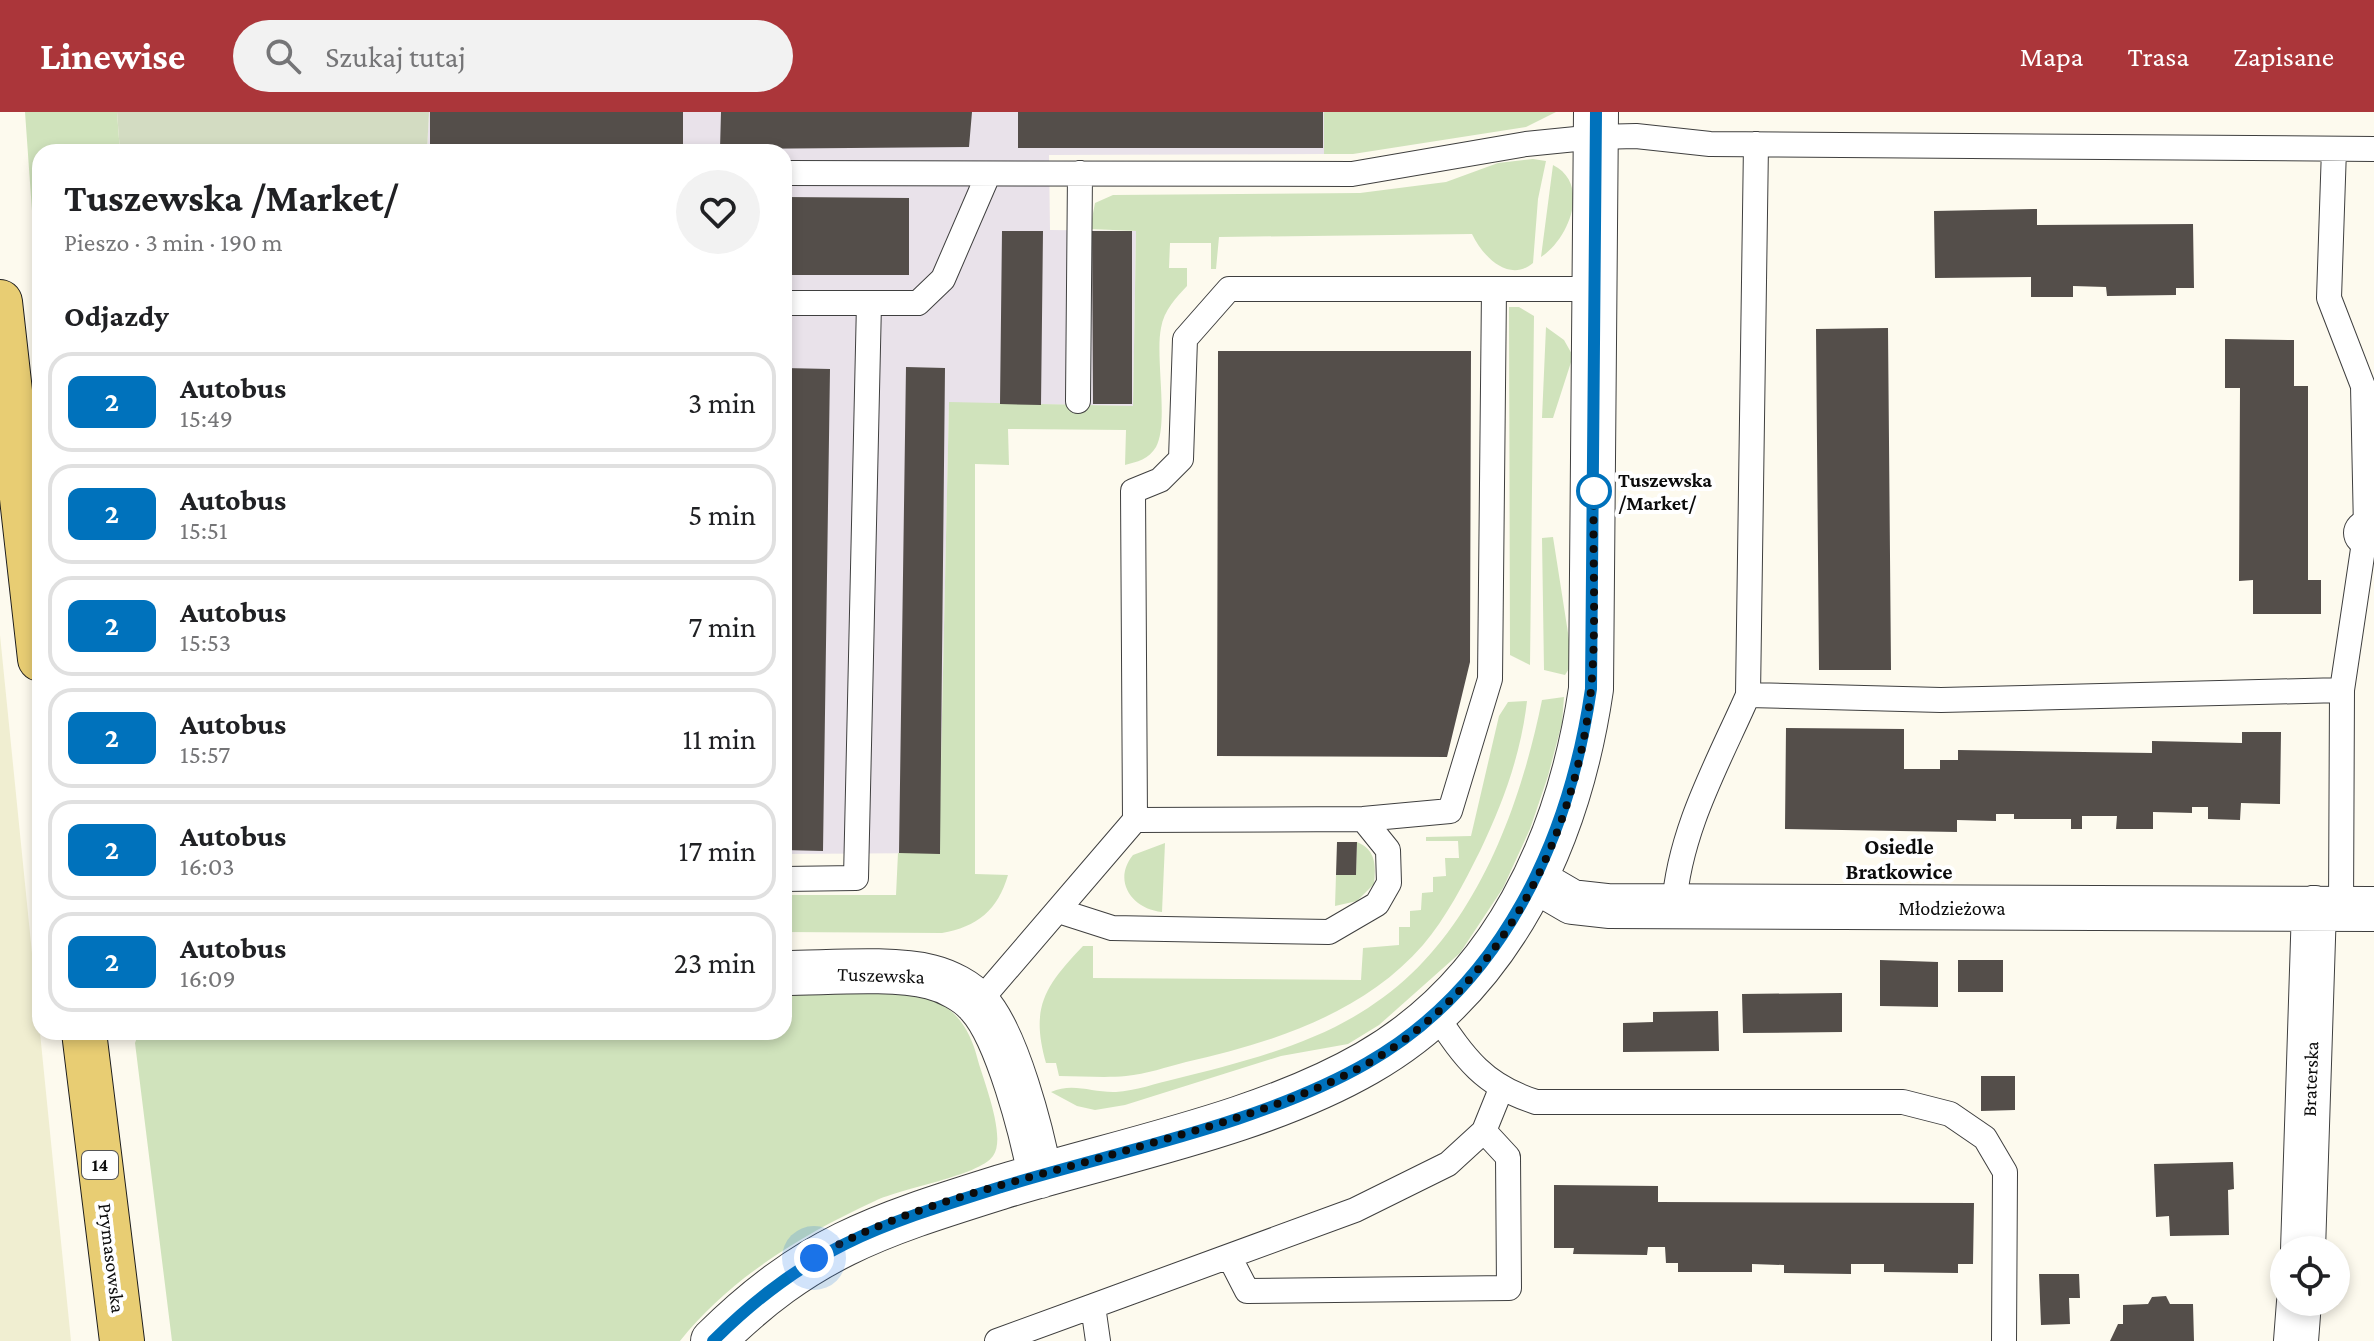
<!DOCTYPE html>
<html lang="pl">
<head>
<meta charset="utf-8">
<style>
	body { margin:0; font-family:"Crimson Pro",serif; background:#f2f2f2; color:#202124; height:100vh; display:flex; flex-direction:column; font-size:30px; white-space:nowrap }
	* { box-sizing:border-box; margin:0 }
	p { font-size:26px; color:#757577 }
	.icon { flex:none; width:44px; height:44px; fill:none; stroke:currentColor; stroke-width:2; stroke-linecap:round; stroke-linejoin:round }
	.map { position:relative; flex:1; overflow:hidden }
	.side { position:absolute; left:32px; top:32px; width:760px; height:896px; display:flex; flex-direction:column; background:#fff; border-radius:24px; box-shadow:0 4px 12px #0003 }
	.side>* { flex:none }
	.badge { padding:0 16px; border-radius:12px; font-size:28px; line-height:52px }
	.controls { position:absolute; left:2270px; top:1124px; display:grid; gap:16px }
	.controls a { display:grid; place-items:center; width:80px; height:80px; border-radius:50%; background:#fff; box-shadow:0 4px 12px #0003; font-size:40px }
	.you { position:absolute; width:40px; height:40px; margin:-20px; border:6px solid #fff; border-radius:50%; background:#1a73e8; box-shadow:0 0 0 12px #1a73e833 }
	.map>.badge { position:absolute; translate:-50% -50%; box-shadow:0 0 0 4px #fff }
	h2 { padding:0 32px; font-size:30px; line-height:72px }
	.round { display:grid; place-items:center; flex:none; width:84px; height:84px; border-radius:42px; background:#f2f2f2 }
	.summary { display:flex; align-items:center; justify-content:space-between; height:136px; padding:0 32px }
	h1 { font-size:38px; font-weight:700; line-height:60px }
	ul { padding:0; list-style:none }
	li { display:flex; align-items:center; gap:24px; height:100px; margin:0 16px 12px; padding:0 16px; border:4px solid #e0e0e0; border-radius:24px }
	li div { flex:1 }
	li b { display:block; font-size:30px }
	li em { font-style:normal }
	li .badge { min-width:88px; font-weight:700; text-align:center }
	header { display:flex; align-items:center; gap:48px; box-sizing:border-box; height:112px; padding:0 40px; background:#ab363a; color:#fff }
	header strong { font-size:38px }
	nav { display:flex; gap:44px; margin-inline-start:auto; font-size:28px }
	.search { width:560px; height:72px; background:#f2f2f2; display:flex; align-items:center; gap:20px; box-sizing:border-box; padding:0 28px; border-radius:44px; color:#757577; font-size:30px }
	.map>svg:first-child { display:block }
	.industrial { fill:#e9e2ea }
	.farmland { fill:#f0eed1 }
	.green { fill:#d0e3bc }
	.cemetery { fill:#d3dcc2 }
	.building { fill:#544e4a }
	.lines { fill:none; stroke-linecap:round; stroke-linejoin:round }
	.lane-casing { stroke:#3f3f3f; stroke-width:26 }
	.street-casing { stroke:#3f3f3f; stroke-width:46 }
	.primary-casing { stroke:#1d1d1d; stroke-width:46 }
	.lane { stroke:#fff; stroke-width:24 }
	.street { stroke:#fff; stroke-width:44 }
	.primary { stroke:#e8cd73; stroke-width:44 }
	.line-casing { stroke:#fff; stroke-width:18 }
	.line { stroke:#0072bc; stroke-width:12 }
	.walk { stroke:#0c0c0c; stroke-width:8; stroke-dasharray:0 14.4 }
	.stop-dot { fill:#fff; stroke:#0072bc; stroke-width:4 }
	.labels { text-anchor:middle; stroke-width:8; stroke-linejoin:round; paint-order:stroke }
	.shield { fill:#fff; stroke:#555; stroke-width:2 }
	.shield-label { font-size:18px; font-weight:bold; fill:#0c0c0c }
	.stop-label { font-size:20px; font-weight:bold; fill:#0c0c0c; stroke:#fff; text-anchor:start }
	.street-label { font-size:20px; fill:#0c0c0c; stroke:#fff }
	.neighbourhood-label { font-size:22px; font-weight:bold; fill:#0c0c0c; stroke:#fff }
</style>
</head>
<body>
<header>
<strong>Linewise</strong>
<div class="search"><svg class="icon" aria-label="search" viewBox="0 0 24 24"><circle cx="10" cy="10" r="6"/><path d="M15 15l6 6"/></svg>Szukaj tutaj</div>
<nav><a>Mapa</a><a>Trasa</a><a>Zapisane</a></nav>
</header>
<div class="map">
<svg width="2374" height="1229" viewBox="0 0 2374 1229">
	<rect width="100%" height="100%" fill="#fdfaee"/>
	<!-- industrial -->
	<path class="industrial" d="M429,0h895v42l-275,1 1,75 86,1 -3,175 -184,-3 -10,450 -155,1v-702h-357z"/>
	<!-- farmland -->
	<path class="farmland" d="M0,521v2l71,706h-71z"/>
	<!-- green -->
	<path class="green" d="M25,0h92l3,40h-80v172z
		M1324,0h232l-30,15 -173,27h-29z
		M1533,47l13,2 -8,38 -5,64c-24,20 -50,-6 -61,-29l-253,3 -3,32h-5v-26h-41l-1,25h18v18c-11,12 -23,24 -26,42 -6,29 8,96 -5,119 -7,12 -19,15 -31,18l1,-35 -118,-1 1,36 -34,-1v410l33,1c-10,35 -31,52 -66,58l-158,-1v-37h112l2,-42h41l10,-451 184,4 3,-175 -46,-2 5,-26 18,-8 247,-2 86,-11 52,-19z
		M1553,53c38,19 16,74 -12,92z
		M1509,195h10l15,9 -4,349 -20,-10z
		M1546,215l18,13 9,16 -20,62h-11z
		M1553,425l18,115 -1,15 -5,8 -21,-5 -2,-132z
		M1564,585l-2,26 -14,53 -18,53 -27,59 -43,65 -81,72 -31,19 -67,12 -156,49 -30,5 -18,-4 -26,-14c22,-10 42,1 65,0 19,-1 41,-9 59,-13 65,-16 137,-34 193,-71 103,-65 151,-195 174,-308z
		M1527,589c-6,53 -24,102 -47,150 -16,32 -34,67 -57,94 -60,69 -152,98 -237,117 -19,5 -40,12 -60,14 -21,2 -45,0 -67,0l-3,-13h-10c-16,-56 -1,-77 37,-117h10v32l268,2 2,-32 36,-3v-18h11v-16l11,-1 1,-17 11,-1v-15l13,-1 -1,-18h14l-1,-17h-32v-4l45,-1 28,-120 9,-14z
		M1357,730c19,8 19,23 17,42l-17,17 -22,5 1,-31h20z
		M1165,731l-3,69c-30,-3 -50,-31 -29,-57z
		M784,882c44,0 117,-9 156,10 20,9 32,33 37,53 6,23 30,80 16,99 -14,20 -92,32 -118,45 -72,33 -145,77 -195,140h-508l-37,-298 4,-11h645z"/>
	<!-- cemetery -->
	<path class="cemetery" d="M117,0h312l-2,40h-307z"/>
	<!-- building -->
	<path class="building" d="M430,0h253v36l-253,2z
		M721,0h251l-3,35 -249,2z
		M1018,0h305v36h-305z
		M784,85l125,1v77h-125z
		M2037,97v16l156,-1 1,64h-18v7l-69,1 -1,-9 -33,-1v11h-42v-20l-96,1 -1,-67z
		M1002,119h41l-2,174 -41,-1z
		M1092,119h40v173h-39z
		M1888,216l3,342h-72l-3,-341z
		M2225,227l69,1v46h14v194h13v34h-68v-34l-14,1 1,-193h-15z
		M1218,239h253l-1,311 -23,95 -230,-1z
		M906,255l39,1 -5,486 -41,-1z
		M784,256l46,1 -7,482 -39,-1z
		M1786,616l118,1v40h36v-9h18v-10l194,3v-12l90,2v-11h39l-1,72 -39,-1 -1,17 -32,-1v-12h-16v6l-39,-1v17h-37l1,-13h-35v13h-11v-10h-57v-5h-18v7l-39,-1v12l-172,-3z
		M1337,730h20l-1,33h-20z
		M1880,848l58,2v45l-58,-1z
		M1958,848h45v32h-45z
		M1842,881v39l-99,1 -1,-39z
		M1718,899l1,40 -96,1v-29l30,-1v-10z
		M1981,964h34v34l-34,1z
		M2233,1050l1,27 -6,1 1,45 -59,1 -1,-20 -13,1 -2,-53z
		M1554,1073l104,1v16l316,1 -1,61h-15v9l-74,-1v-8h-33v10l-67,-1v-8l-32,-1v8h-74v-9h-12l-1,-16h-17l-1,8 -74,-1 1,-6h-20z
		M2039,1162h40l1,24h-11l1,26 -29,1z
		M2166,1184l4,8h23l1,37h-84l8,-17h5v-19l25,-1 4,-7z"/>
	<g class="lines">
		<defs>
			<path id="lane" d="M2334,37l-5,149 34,88 3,143 -24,161
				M784,61l568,1 174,-30 70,-7 40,-1 74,8 664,5
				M784,191h134l25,-24 45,-104
				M1078,289l2,-228
				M1748,583l8,-551
				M1135,708l228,-1 87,-8 40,-132 4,-390
				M784,767l72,-1 13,-575
				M1674,795c5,-76 44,-144 74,-212l193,5 401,-10 -1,219
				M1059,799l53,17 217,4 48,-28 12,-21 -1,-33 -25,-31
				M978,891l157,-183 -2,-329 27,-11 21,-21 4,-120 44,-50h366
				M1435,902c30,44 48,71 101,88h367l47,12 35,24 20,34 -1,169
				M1230,1146l17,33 262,-3 -1,-131 -24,-26
				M997,1229l96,-35
				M1098,1229l-5,-35 262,-96 93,-46 36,-33 17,-42"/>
			<path id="street" d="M2366,421h8
				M1536,769l36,21 36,4 766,3
				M784,861c42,0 107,-6 147,4 16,4 36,14 47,27 29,31 54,129 62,172
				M2303,1138l11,-342
				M713,1229c95,-94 164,-115 288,-154 117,-36 260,-63 366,-124 136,-78 202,-224 224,-374l5,-577
				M2296,1229l3,-39"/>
			<path id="primary" d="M0,190l40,357
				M84,920l38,309"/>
		</defs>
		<!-- lane casing -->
		<use href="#lane" class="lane-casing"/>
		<!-- street casing -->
		<use href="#street" class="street-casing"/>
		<!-- primary casing -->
		<use href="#primary" class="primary-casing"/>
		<!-- lane -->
		<use href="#lane" class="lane"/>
		<!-- street -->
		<use href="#street" class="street"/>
		<!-- primary -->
		<use href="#primary" class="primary"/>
	</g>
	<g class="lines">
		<defs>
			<path id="line" d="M713,1229c95,-94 164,-115 288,-154 117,-36 260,-63 366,-124 136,-78 202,-224 224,-374l5,-577"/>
		</defs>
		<!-- line casing -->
		<use href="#line" class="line-casing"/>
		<!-- line -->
		<use href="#line" class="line"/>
		<!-- walk -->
		<path class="walk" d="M814,1146c89,-52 195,-74 293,-102 86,-25 178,-48 258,-91 133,-74 211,-227 226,-375 6,-66 1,-133 3,-199"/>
	</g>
	<!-- markers -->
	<circle class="stop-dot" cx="1594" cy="379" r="16"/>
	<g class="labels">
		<!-- shield labels -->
		<rect class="shield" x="82" y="1039" width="36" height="28" rx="6"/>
		<g class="shield-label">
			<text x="100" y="1059">14</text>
		</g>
		<!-- stop labels -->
		<g class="stop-label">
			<text x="1618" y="375">Tuszewska<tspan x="1618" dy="23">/Market/</tspan></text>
		</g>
		<!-- street labels -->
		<g class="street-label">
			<text x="1952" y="803">Młodzieżowa</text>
			<text transform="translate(881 863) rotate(2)" y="7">Tuszewska</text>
			<text transform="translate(2310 967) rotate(-88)" y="7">Braterska</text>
			<text transform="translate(112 1146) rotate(83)" y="7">Prymasowska</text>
		</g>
		<!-- neighbourhood labels -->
		<g class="neighbourhood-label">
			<text x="1899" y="742">Osiedle<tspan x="1899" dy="25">Bratkowice</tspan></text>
		</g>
	</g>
</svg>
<div class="controls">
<a><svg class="icon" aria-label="locate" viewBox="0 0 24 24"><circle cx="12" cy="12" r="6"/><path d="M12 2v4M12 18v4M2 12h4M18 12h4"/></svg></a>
</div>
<div class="you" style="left:814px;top:1146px"></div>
<section class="side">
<div class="summary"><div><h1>Tuszewska /Market/</h1><p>Pieszo · 3 min · 190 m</p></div><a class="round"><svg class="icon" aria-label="heart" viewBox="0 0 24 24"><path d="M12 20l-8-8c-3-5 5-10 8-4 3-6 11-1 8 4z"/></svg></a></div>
<h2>Odjazdy</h2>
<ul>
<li><span class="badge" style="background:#0072bc;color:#fff">2</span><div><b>Autobus</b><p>15:49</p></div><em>3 min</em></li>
<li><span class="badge" style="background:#0072bc;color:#fff">2</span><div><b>Autobus</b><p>15:51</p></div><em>5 min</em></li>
<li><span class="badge" style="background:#0072bc;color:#fff">2</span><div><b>Autobus</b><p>15:53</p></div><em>7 min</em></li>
<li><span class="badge" style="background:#0072bc;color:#fff">2</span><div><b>Autobus</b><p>15:57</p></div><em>11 min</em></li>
<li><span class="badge" style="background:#0072bc;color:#fff">2</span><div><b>Autobus</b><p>16:03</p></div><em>17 min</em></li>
<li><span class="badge" style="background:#0072bc;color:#fff">2</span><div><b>Autobus</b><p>16:09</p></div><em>23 min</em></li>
</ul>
</section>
</div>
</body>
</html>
